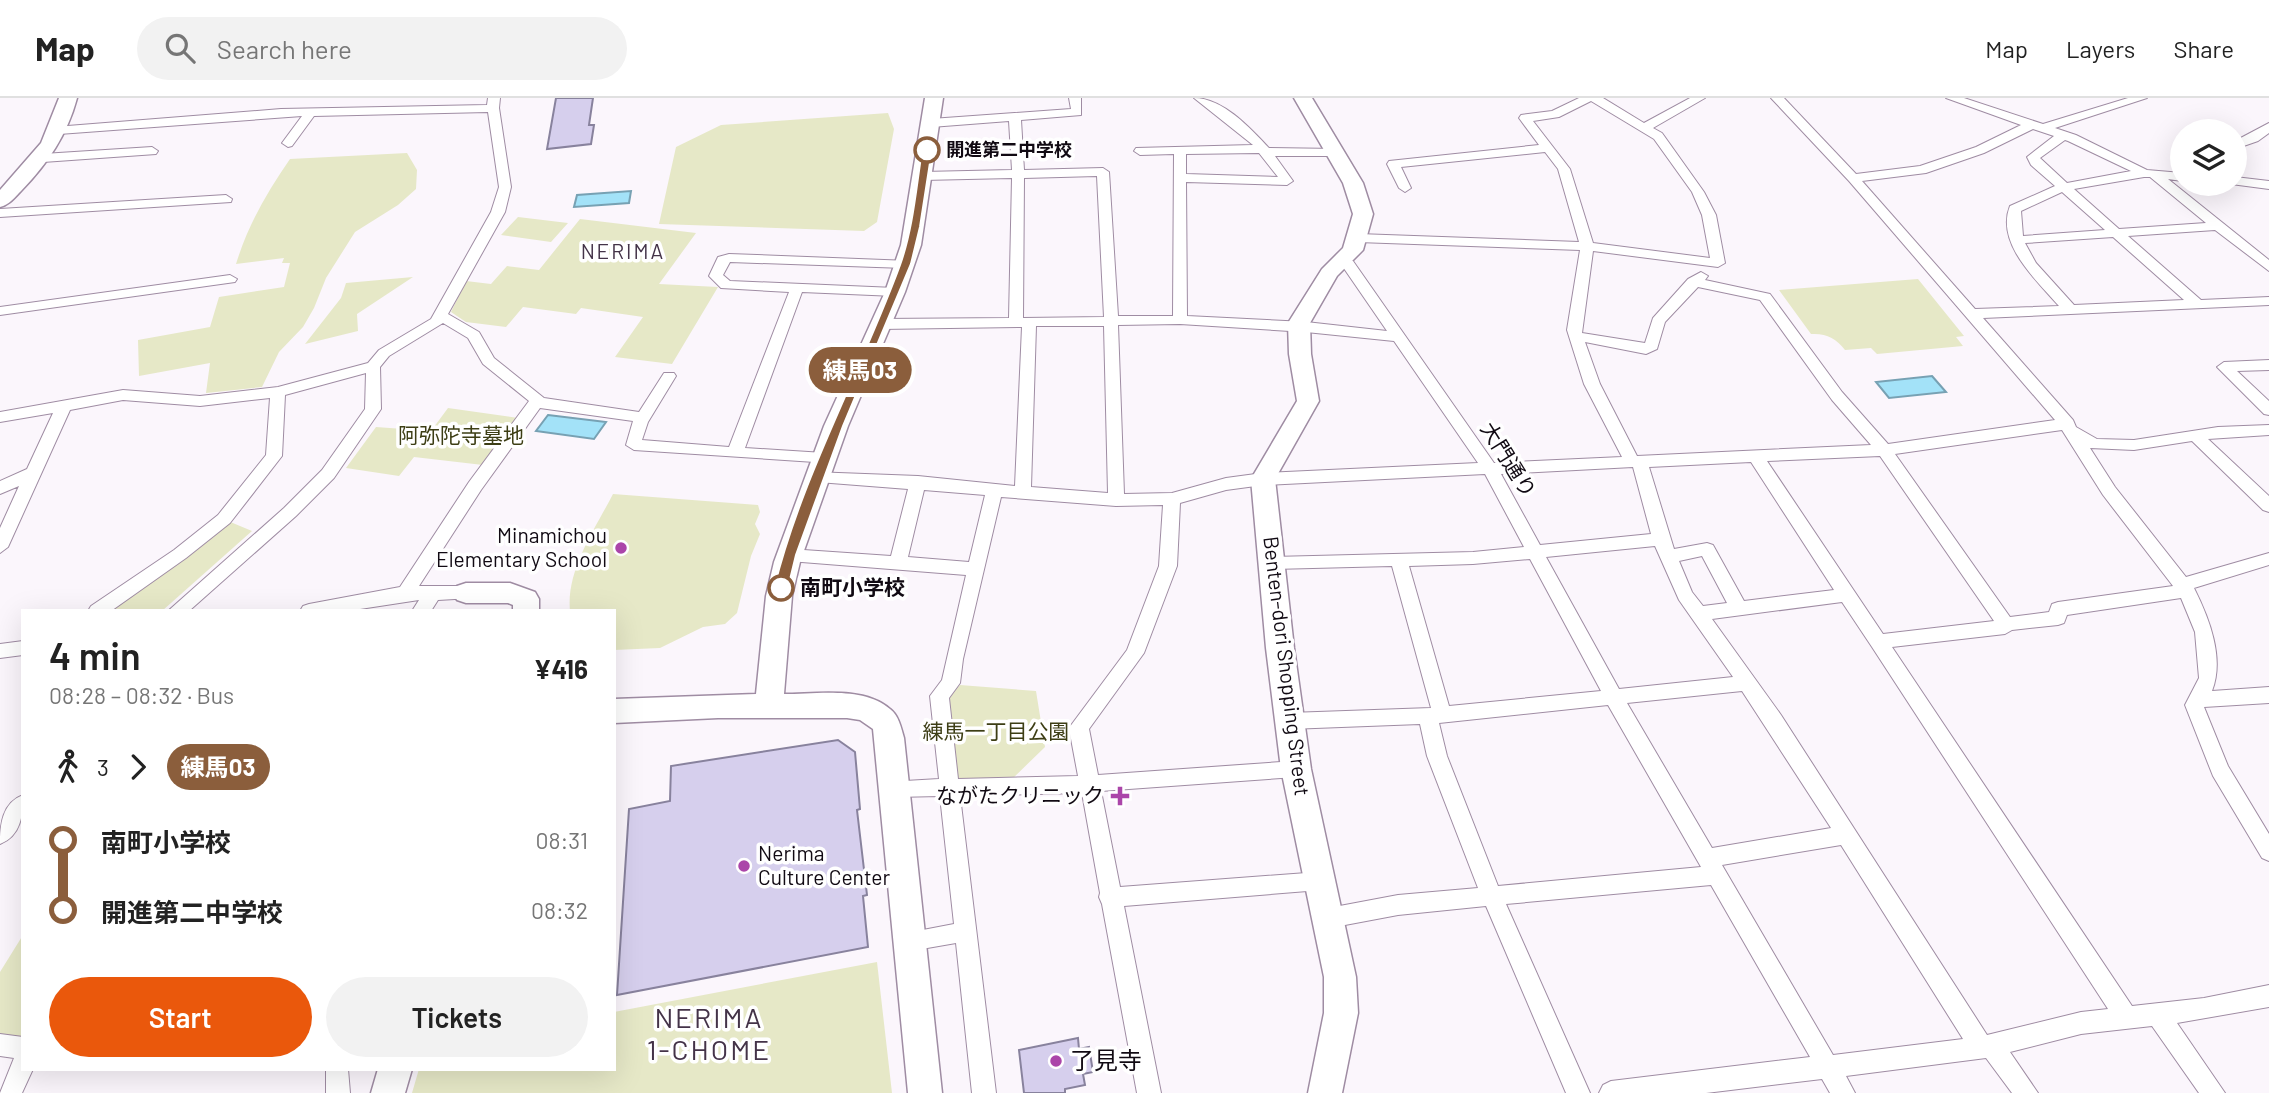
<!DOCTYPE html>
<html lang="en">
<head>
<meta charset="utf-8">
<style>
	body { margin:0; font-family:Barlow,"Noto Sans JP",sans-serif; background:#f2f2f2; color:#222; height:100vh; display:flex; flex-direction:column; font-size:26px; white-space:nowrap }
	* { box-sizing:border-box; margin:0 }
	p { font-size:23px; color:#767676 }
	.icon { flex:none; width:38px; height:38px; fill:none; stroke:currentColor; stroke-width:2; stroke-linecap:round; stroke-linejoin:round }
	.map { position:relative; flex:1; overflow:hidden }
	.drawer { position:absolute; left:21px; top:511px; width:595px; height:462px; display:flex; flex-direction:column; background:#fff; border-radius:0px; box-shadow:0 7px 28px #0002 }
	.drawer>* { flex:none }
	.badge { padding:0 14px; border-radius:23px; font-size:24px; line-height:46px }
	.controls { position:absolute; left:2170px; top:21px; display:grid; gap:14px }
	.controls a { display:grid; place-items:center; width:77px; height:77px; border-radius:50%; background:#fff; box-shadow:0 7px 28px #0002; font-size:35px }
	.map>.badge { position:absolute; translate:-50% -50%; box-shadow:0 0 0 4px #fff }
	.legs { display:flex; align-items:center; gap:10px; height:77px; padding:0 28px; font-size:23px }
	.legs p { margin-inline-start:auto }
	.head { display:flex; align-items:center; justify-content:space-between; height:119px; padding:0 28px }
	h1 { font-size:38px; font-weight:600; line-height:52px }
	.cta { display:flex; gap:14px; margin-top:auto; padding:14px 28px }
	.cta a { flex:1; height:80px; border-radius:42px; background:#ea580c; color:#fff; font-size:28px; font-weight:600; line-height:80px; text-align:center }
	.cta a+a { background:#f2f2f2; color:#222 }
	ul { padding:0 28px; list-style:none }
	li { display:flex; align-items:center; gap:24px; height:70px; font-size:26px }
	li i { display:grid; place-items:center; width:10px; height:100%; margin:0 9px; background:currentColor }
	li i::after { content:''; width:18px; height:18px; margin:-9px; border:5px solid; border-radius:50%; background:#fff }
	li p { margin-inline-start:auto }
	li:first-child i { background:linear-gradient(#0000 50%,currentColor 0) }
	li:last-child i { background:linear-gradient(currentColor 50%,#0000 0) }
	header { display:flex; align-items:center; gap:42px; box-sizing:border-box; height:98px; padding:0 35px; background:#fff; border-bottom:2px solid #e0e0e0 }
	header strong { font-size:33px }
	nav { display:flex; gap:38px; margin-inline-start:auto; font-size:24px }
	.search { width:490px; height:63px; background:#f2f2f2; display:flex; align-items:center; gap:18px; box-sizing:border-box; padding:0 24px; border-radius:38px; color:#767676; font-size:26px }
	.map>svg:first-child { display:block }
	.green { fill:#e6e8c7 }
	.water { fill:#a3e2f8; stroke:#77a1b3; stroke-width:2 }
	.building { fill:#d6cfed; stroke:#88829d; stroke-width:2 }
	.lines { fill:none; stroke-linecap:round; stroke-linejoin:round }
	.street-casing { stroke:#9f8ca3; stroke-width:2 }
	.secondary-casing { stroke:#9f8ca3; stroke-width:3 }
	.street { fill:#fff; fill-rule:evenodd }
	.secondary { fill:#fff; fill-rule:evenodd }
	.line-1 { fill:#8b5e3c; stroke:#fff; stroke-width:2 }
	.stop-1-dot { fill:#fff; stroke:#8b5e3c; stroke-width:3.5 }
	.poi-dot { fill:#ab45a9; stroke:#fff; stroke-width:2.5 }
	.labels { text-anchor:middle; stroke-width:7; stroke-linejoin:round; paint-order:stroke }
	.far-stop-label { font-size:18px; font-weight:bold; fill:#110a13; stroke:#fff; text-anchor:start }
	.far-quarter-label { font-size:21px; letter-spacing:2px; fill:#443348; stroke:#fff }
	.park-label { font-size:21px; fill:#3d3e15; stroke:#fff }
	.street-label { font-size:21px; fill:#110a13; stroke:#fff }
	.poi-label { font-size:21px; fill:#110a13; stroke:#fff; text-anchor:end }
	.stop-label { font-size:21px; font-weight:bold; fill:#110a13; stroke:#fff; text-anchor:start }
	.near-poi-label { font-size:24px; fill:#110a13; stroke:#fff; text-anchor:start }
	.near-neighbourhood-label { font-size:28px; letter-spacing:2px; fill:#443348; stroke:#fff }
</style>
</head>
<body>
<header>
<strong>Map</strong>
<div class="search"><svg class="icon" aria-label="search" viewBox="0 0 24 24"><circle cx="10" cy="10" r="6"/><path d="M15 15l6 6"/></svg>Search here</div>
<nav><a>Map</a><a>Layers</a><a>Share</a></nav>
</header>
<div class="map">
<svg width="2269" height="995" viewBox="0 0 2269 995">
	<rect width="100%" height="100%" fill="#fbf6fc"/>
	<!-- green -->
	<path class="green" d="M888,15l6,16 -17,93 -13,9 -205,-7 17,-77 45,-22z
		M407,55l10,17 -1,19 -18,16 -43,27 -29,46 -12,30 -11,19 -24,25 -17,35 -56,6 4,-30 -71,13 -1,-36 72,-13 9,-30 65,-10 6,-24h-8l2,-5 -48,6c12,-39 31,-72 54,-105z
		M518,119l50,6 -17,19 -50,-7z
		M580,121l116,14 -37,51 59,3 -46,77 -57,-7 28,-40 -62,-9 -5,6 -53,-7 -17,20 -40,-5 -15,-10 15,-31 25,3 16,-18 32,4z
		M413,179l-56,37 1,17 -53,13 36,-46 5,-15z
		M1918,181l46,57 -8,1 7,9 -86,8 -6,-6 -26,2c-9,-12 -19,-17 -34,-16l-32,-44z
		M448,310l70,10 -35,47 -69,-8 -15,19 -53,-8 30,-41 55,4z
		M613,396l145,11 2,7 -5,12 5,10 -9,22 -14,57 -12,11 -22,3 -43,21 -46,2v-39h-44c-4,-41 25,-82 43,-117z
		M228,423l24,10 -90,80h-55z
		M960,587l76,6 9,56 -34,33 -55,1 -8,-83z
		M23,837v103l-23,2v-68z
		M877,864l15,131h-480l7,-24h195v-57z"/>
	<!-- water -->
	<path class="water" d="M631,93l-2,12 -55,4 3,-12z
		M1932,278l14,16 -57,6 -13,-16z
		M548,317l58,7 -12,17 -58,-8z"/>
	<!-- building -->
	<path class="building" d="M556,0h37l-4,27h5l-3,19 -44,5z
		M838,642l17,12 5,57 -3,1 10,85 -4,1 5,51 -251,48 12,-186 41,-8 1,-35z
		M1078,940l1,11 10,-2 4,25 -10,2 2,11 -20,4v4h-41l-5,-43z"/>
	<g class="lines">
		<defs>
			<path id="street" d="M488,0h12l-1,10 12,79 -6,25 -57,102 31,18 15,26 50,40 95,14 25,-39h10l2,3 -28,46 -6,18 87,7 60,-155 -68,-4 -12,-12 9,-19 11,-3 181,7v6l-5,1 -175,-6 -7,13 7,6 165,7 7,4 -7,4 -93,-4 -57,156 79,5 8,6 -2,4 -196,-13 -8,-5 7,-24 -93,-13 -59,82 -62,96h47l6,2 3,5 -3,5 -34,2 -7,11h-19l7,-11 -72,11h-47l3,-5 6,-2 91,-17 69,-105 60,-81 -46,-37 -15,-26 -25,-15 -54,33 -9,11 1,42 -47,69 -38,38 -107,95h-21l116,-103 38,-38 43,-61 1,-36 -81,22 -3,61 -52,67 -44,35 -75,53h-23l3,-5 83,-56 44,-35 48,-60 4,-57 -70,8 -77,-6 -53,10 -62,137 -8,6v-25l19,-42 -19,8v-13l27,-12 26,-56 -53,9v-10l123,-22 77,6 78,-9 90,-24 11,-13 52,-31 60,-107 8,-25 -11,-75 -174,4 -22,30 -4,1 -6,-4 20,-27 -243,18 -4,-1v-6l226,-18 206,-4z
				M1069,0h12v17l-60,5 3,50 79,-2 6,4 9,144h55l1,-162 -34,1 -6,-4 2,-3 117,-3 -59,-47c29,0 56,30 75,50l68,1 2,3 -6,4h-58l18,25 -6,4 -101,-3 1,134 119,6 81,9 -44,-64 -9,-7 7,-4 12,5 141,202 128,-6 -38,-73 -17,-54 13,-80 -222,-8 -7,-4 7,-4 221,8 -21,-73 -13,-17 -144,15 10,21 -6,4 -6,-4 -12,-24 2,-3 150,-16 -20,-27 2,-3 31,-4 27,-13h24l41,25 46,-25h15l-52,30 9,5 42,59 12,23 9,48 -7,4 -125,-16 -11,82 63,10 8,-25 35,-39 13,-7 7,4 -3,4 65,14 72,98 46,52 167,-24 -206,-239 -78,-83h13l72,76 64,-8 56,-19 45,-22 -75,-27h18l79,26 85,-26h19l-92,30 21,7 71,35 35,3v8l-14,-2 101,81v11l-54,-41 -87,6 73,64 68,-3v8l-286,13 90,102 3,7 21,12 37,1 84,-13 51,-2v10l-61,4 61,57v16l-6,-2 -71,-69 -58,9 -44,-2 25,39 71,90 83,-24v12l-75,23c15,30 31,70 18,103l57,-4v16l-65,4 24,59 41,68v27l-7,-3 -49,-82 -28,-71 14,-27 -4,-46 -14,-34 -114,17 -3,8 -6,2 -46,5 -7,4 -113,13 240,359 72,-8 65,-13v22l-92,16 48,70h-26l-47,-67 -71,8 -71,18 28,41h-26l-26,-35 -140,18 9,17h-25l-8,-14 -116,14h-107l4,-8 8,-4 199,-24 -99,-172 -205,19 84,189h-24l-80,-187 -88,9 -69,13 -8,-3 -3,-7 3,-7 8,-3 69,-13 80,-7 -51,-132 -7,-32 -131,5 -7,-2 -2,-6 2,-6 7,-2 142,-5 -39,-142 -119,3 -6,-1 -3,-5 3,-5 6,-1 200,-5 51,-5 -39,-73 -222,11 -37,5 -46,13 -3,63 -33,87 -55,76 9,46 198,-14 7,2 3,6 -3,6 -7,2 -195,14 19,96 200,-15 7,2 3,7 -3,7 -7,2 -196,16 37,187h-24l-35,-189 -3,-7 1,-4 -18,-100 -122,3 36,297h-24l-16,-150 -46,8 -8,-3 -3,-7 3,-7 52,-10 -14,-128 -45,1 -7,-3 -3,-6 3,-6 51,-3 -9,-83 12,-16 24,-105 -177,-14 -6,-2 -3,-4 3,-4 6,-2 102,7 17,-67 -90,-7 -8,-6 2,-4 106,4 97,10 7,-159 -141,2 -7,-5 7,-5 128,-1 3,-140 -89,2 -6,-4 6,-4 89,-2 -3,-49 -78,6 -6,-4 6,-4 140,-10zM1591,3l63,38 38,53 10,23 8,43 -117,-15 -23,-74 -37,-48 26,-4zM2033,31l21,7 -27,21 4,8 24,21 -45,20c-15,37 27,75 49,100l-84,3 -113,-128 64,-8 58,-20zM2065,42l3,1 63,30 -64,12 -27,-25zM1259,55l19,24 -92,-3v-20zM1097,78l7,141 -81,1 1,-140zM2144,79h6l56,46 -87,6 -45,-40zM2062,94l43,38 -82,6 -2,-25zM2113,139l71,63 -110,5 -38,-42 -11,-20zM1698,189l62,13 72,100 39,45 -234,11 -37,-72 -15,-42 61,12 11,-5 8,-27zM1180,226l126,8 88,9 84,122 -215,10 -37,5 -54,15 -48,1 -6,-169zM1036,228h68l4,167 -77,-6zM2062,332l41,65 70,91 -115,16 -6,2 -3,8 -39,5 -115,-163zM1880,358l114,165 -111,13 -116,-173zM1751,364l83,128 -90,11 -31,-56 -6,-2 -33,6 -25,-82zM1633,369l18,67 -111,11 -39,-71zM924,392l61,5 -16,67 -61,-5zM1001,399l115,9 47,-1 -4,61 -32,84 -58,78 9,48 -120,3 -9,-81 11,-15 3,-24zM1655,448l24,54 54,77 -114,12 -73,-132zM1702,458l25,47 -24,3 -11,-14 -13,-31zM1530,461l71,132 -152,15 -40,-140 64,-2zM1842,504l30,45 236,362 -27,3 -94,23 -206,-320 -69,-96zM1742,593l89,137 -119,20 -85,-145zM1608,607l93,162 -203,19 -51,-130 -8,-33zM1841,747l122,194 -130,16 -111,-190z
				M2269,25v10l-11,8 -23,8v-8z
				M152,49l6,4 -2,3 -113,8 -6,-4 6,-4z
				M2235,79l34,4v8l-38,-5h4z
				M226,97l6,4 -1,3 -231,15v-8z
				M230,177l7,4 -2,3 -235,33v-8z
				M2269,262v10l-32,1 32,30v14l-5,-1 -47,-47 7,-5z
				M23,543v14l-23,3v-14z
				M23,697c0,20 -2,41 -23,49 0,-19 2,-41 23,-49z
				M0,936l23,3v32h10l-11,24h-22l14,-35 -14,-2z
				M326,971h22l2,24h-24z"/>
			<path id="secondary" d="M59,0h18c-10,37 -29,65 -56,93 -6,6 -12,14 -21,16v-17l41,-47z
				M925,0h18l-22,147 -16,47 -57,134 -48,136 -8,34 -8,98c32,0 80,-8 106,15 9,7 11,19 14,29l38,355h-34l-35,-364 -13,-9 -13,-2h-129l-104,5v-24l142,-5 10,-98 8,-34 50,-136 61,-134 16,-47z
				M1294,0h18l51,85 10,31 -10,36 -26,26 -27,47 1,31 8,47 -44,78 19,169 17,121 45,208 2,36 -16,80h-34l16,-80v-36l-43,-208 -15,-121 -15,-169 46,-78 -8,-47 -1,-31 34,-54 21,-21 10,-34 -10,-31z
				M466,485h44l25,9 4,7v12h-26v-6l-5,-2h-42l-9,-3 -4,-7 4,-7z
				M378,971h34l-7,24h-34z"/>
		</defs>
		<!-- street casing -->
		<use href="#street" class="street-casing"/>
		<!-- secondary casing -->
		<use href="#secondary" class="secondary-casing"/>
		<!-- street -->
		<use href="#street" class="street"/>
		<!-- secondary -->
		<use href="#secondary" class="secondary"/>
	</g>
	<!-- line-1 -->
	<path class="line-1" d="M927,49l5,3 -12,77 -9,37 -68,162 -47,129 -8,33 -2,4h-10l-2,-4c28,-113 86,-214 126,-323 13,-37 16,-77 22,-115z"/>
	<!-- markers -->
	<g class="stop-1-dot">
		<circle cx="927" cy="52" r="12"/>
		<circle cx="781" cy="490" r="12"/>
	</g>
	<g class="poi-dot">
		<circle cx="621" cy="450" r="7"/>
		<path d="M1116.5 687.5h7v7h7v7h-7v7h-7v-7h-7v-7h7z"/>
		<circle cx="744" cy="768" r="7"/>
		<circle cx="1056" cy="963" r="7"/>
	</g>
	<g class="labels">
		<!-- far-stop labels -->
		<g class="far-stop-label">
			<text x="946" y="58">開進第二中学校</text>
		</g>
		<!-- far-quarter labels -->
		<g class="far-quarter-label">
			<text x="623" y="161">NERIMA</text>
		</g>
		<!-- park labels -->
		<g class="park-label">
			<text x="461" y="345">阿弥陀寺墓地</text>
			<text x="996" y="641">練馬一丁目公園</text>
		</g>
		<!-- street labels -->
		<g class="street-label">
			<text transform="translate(1508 362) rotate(58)" y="7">大門通り</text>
			<text transform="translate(1286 568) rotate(83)" y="7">Benten-dori Shopping Street</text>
		</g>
		<!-- poi labels -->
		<g class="poi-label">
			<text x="607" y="445">Minamichou<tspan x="607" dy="24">Elementary School</tspan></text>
			<text x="1104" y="705">ながたクリニック</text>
			<text x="758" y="763" text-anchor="start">Nerima<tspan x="758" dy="24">Culture Center</tspan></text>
		</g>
		<!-- stop labels -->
		<g class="stop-label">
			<text x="800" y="497">南町小学校</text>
		</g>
		<!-- near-poi labels -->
		<g class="near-poi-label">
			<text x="1070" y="971">了見寺</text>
		</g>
		<!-- near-neighbourhood labels -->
		<g class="near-neighbourhood-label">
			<text x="709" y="930">NERIMA<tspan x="709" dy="32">1-CHOME</tspan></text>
		</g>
	</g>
</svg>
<div class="controls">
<a><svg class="icon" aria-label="layers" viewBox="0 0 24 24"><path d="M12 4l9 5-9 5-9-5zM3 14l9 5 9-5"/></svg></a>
</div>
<b class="badge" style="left:860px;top:272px;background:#8b5e3c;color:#fff">練馬03</b>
<section class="drawer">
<div class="head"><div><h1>4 min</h1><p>08:28 – 08:32 · Bus</p></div><b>¥416</b></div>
<div class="legs"><svg class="icon" aria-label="walk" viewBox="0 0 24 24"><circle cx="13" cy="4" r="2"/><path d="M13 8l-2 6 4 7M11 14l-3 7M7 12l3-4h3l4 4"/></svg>3<svg class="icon" aria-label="forward" viewBox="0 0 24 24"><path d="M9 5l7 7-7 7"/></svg><b class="badge" style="background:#8b5e3c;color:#fff">練馬03</b></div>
<ul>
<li><i style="color:#8b5e3c"></i><b>南町小学校</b><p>08:31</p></li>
<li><i style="color:#8b5e3c"></i><b>開進第二中学校</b><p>08:32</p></li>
</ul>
<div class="cta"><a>Start</a><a>Tickets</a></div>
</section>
</div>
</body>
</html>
